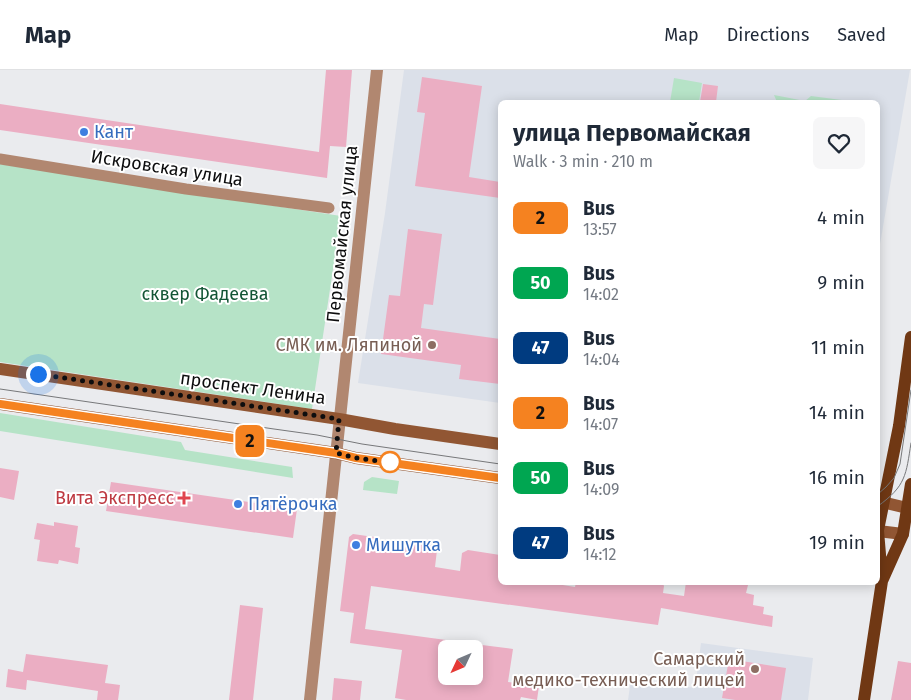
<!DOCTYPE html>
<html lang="en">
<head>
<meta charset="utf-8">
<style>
	body { margin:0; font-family:"Fira Sans",sans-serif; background:#f6f6f7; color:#1f2937; height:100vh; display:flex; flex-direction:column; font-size:19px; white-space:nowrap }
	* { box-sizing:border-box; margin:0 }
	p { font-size:16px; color:#747a83 }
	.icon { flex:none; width:28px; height:28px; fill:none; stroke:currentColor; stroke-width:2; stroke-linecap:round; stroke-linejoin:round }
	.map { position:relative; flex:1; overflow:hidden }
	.drawer { position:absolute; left:498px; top:30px; width:382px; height:485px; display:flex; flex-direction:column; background:#fff; border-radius:8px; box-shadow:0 2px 12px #0003 }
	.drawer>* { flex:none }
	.badge { padding:0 10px; border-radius:8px; font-size:18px; line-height:32px }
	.needle { width:32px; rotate:226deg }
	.fabs { position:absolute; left:438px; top:570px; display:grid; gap:10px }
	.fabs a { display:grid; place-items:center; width:45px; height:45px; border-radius:8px; background:#fff; box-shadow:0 2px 12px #0003; font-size:25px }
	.you { position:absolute; width:25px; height:25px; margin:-12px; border:4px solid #fff; border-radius:50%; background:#1a73e8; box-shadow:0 0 0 8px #1a73e833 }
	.map>.badge { position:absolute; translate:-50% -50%; box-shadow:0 0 0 2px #fff }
	.round { display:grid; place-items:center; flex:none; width:52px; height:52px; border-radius:8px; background:#f6f6f7 }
	.overview { display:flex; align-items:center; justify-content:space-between; height:85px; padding:0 15px }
	h1 { font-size:24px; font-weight:700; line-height:38px }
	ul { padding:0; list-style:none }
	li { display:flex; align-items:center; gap:15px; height:65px; padding:0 15px }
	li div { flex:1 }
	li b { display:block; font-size:19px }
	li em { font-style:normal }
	li .badge { min-width:55px; font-weight:700; text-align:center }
	header { display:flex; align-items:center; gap:30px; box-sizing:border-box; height:70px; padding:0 25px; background:#fff; border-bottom:1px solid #e0e1e3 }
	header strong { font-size:24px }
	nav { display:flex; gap:28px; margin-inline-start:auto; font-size:18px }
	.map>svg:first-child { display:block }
	.built { fill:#dbe0e9 }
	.green { fill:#b6e3c7 }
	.building { fill:#ebaec3 }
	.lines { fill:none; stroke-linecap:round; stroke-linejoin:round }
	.minor { stroke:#b18770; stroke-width:11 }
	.tertiary { stroke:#b18770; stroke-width:12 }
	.secondary { stroke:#915633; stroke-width:12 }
	.primary { stroke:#703814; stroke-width:12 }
	.tram { stroke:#77787a; stroke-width:1 }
	.line-casing { stroke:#fff; stroke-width:11 }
	.line { stroke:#f58220; stroke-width:8 }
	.walk { stroke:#0d0d0e; stroke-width:5; stroke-dasharray:0 9 }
	.shop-dot { fill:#3f7fe0; stroke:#fff; stroke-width:2 }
	.education-dot { fill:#8d6e63; stroke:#fff; stroke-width:2 }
	.stop-dot { fill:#fff; stroke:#f58220; stroke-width:2.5 }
	.health-dot { fill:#e0444e; stroke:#fff; stroke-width:2 }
	.labels { text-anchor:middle; stroke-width:4; stroke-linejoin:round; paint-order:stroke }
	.shop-label { font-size:18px; fill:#366cbe; stroke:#fff; text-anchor:start }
	.street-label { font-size:18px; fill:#0d0d0e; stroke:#fff }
	.park-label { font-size:18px; fill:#135535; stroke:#fff }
	.education-label { font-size:18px; fill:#785e54; stroke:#fff; text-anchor:end }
	.health-label { font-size:18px; fill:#be3a42; stroke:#fff; text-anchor:end }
</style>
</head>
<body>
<header>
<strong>Map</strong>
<nav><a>Map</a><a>Directions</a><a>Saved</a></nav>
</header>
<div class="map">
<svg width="911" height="630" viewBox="0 0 911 630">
	<rect width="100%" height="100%" fill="#eaebee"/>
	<!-- built -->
	<path class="built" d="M404,0h506l-32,186v-154h-378v301l-142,-20 27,-170z
		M701,573l112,15 -5,42h-180l3,-21 64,9z"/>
	<!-- green -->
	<path class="green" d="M674,8l28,5 -3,19h-29z
		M774,25l31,6 6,-5 46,6h-80z
		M0,94l341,52 -29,193 -312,-47z
		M0,343l181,29 4,8 107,17 1,11 -293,-47z
		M372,407l27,4 -2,13 -34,-4 1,-8z"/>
	<!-- building -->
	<path class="building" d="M326,0h26l-6,77 -16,-1 -3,32 -327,-48v-26l319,48z
		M422,7l60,9 -13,91 31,5v16l-85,-12 10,-73 -8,-1z
		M703,14l15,2 -2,16h-16z
		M408,159l34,5 -9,71 -9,-1 -3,24 79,11v45l-41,-5 2,-14 -80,-11 8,-59 11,1z
		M0,398l19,3 -5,29 -14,-3z
		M111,412l186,27 -4,29 -187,-27z
		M54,452l24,4 -3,21 5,1 -2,16 -19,-4 -1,4 -21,-3 3,-21 -6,-1 3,-16 17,3z
		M353,464l21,3 5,6 25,5 6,-5 22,3 5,4 -2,17 25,4 2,-18 6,-3 32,5v27h44l31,5 1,-5h86l2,4 -1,7 21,3 2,-14h47l15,3 -2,8 8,2 -1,10 11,2 -1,7 10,2 -1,11 -111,-19 -3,17 -287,-39 -6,43 81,11v36h12l14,2v-1h2v-33l39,5 -5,33 31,4 -2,14 -16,-3 -1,3h-114l-11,-2 7,-48 -52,-7 4,-30 -14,-2 9,-74z
		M240,535l23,3 -10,92h-24z
		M26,584l82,11 -3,18 15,2 -2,15h-21l1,-9 -71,-11 -1,10 -20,-3 2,-18 15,3z
		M729,589l57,9 -5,32h-46l-13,-2z
		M898,591l13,2v37h-20z
		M334,608l28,3 -2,19h-28z"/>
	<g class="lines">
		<!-- minor -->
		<path class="minor" d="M0,89l186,30 143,19"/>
		<!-- tertiary -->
		<path class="tertiary" d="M310,630l67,-630"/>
		<!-- secondary -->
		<path class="secondary" d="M0,299l339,50 56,10 105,15
			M0,334l336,49 20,5 144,20
			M878,431l29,7
			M878,461l25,3"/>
		<!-- primary -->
		<path class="primary" d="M878,460l21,-104 12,-89
			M878,461l4,47
			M864,630l18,-119 21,-47 8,-50"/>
		<!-- tram -->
		<path class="tram" d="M0,319l274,40 43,6 45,9 138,20
			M878,424l8,-7 8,-9 6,-14 11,-74
			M878,436c28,-20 28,-31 33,-63"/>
	</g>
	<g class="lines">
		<defs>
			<path id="line" d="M0,334l336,49 20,5 144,20"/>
		</defs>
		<!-- line casing -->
		<use href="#line" class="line-casing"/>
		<!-- line -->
		<use href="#line" class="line"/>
		<!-- walk -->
		<path class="walk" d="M38,304l301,45 -3,34 20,5 36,5 -2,-1"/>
	</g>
	<!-- markers -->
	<g class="shop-dot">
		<circle cx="84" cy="62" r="5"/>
		<circle cx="238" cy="434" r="5"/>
		<circle cx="356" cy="475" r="5"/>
	</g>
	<g class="education-dot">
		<circle cx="432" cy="275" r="5"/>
		<circle cx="755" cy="599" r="5"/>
	</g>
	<circle class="stop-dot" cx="390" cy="392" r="10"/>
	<path class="health-dot" d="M181.5 420.5h5v5h5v5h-5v5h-5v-5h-5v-5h5z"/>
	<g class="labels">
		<!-- shop labels -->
		<g class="shop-label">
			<text x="94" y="68">Кант</text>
			<text x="248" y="440">Пятёрочка</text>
			<text x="366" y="481">Мишутка</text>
		</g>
		<!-- street labels -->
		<g class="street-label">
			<text transform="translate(167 98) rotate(9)" y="6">Искровская улица</text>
			<text transform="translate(342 164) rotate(-84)" y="6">Первомайская улица</text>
			<text transform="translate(253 318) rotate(8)" y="6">проспект Ленина</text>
		</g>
		<!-- park labels -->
		<g class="park-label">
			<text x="205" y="230">сквер Фадеева</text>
		</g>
		<!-- education labels -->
		<g class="education-label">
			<text x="422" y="281">СМК им. Ляпиной</text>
			<text x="745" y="595">Самарский<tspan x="745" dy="21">медико-технический лицей</tspan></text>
		</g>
		<!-- health labels -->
		<g class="health-label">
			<text x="174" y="434">Вита Экспресс</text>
		</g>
	</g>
</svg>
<div class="fabs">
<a><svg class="needle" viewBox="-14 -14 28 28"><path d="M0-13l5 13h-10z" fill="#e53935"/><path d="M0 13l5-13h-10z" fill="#747a83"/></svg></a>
</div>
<div class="you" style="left:38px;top:304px"></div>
<b class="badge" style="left:250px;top:371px;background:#f58220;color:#111">2</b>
<section class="drawer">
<div class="overview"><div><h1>улица Первомайская</h1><p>Walk · 3 min · 210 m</p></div><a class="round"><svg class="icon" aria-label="heart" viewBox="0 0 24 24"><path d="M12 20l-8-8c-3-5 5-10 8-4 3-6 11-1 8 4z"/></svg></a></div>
<ul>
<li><span class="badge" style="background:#f58220;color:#111">2</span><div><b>Bus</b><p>13:57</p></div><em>4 min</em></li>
<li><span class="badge" style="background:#00a651;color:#fff">50</span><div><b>Bus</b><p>14:02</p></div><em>9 min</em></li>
<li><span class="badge" style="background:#003b80;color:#fff">47</span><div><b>Bus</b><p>14:04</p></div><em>11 min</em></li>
<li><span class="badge" style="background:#f58220;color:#111">2</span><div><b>Bus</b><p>14:07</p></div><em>14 min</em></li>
<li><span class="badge" style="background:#00a651;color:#fff">50</span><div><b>Bus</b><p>14:09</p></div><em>16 min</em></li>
<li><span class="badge" style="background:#003b80;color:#fff">47</span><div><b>Bus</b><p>14:12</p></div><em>19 min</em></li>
</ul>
</section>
</div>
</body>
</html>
